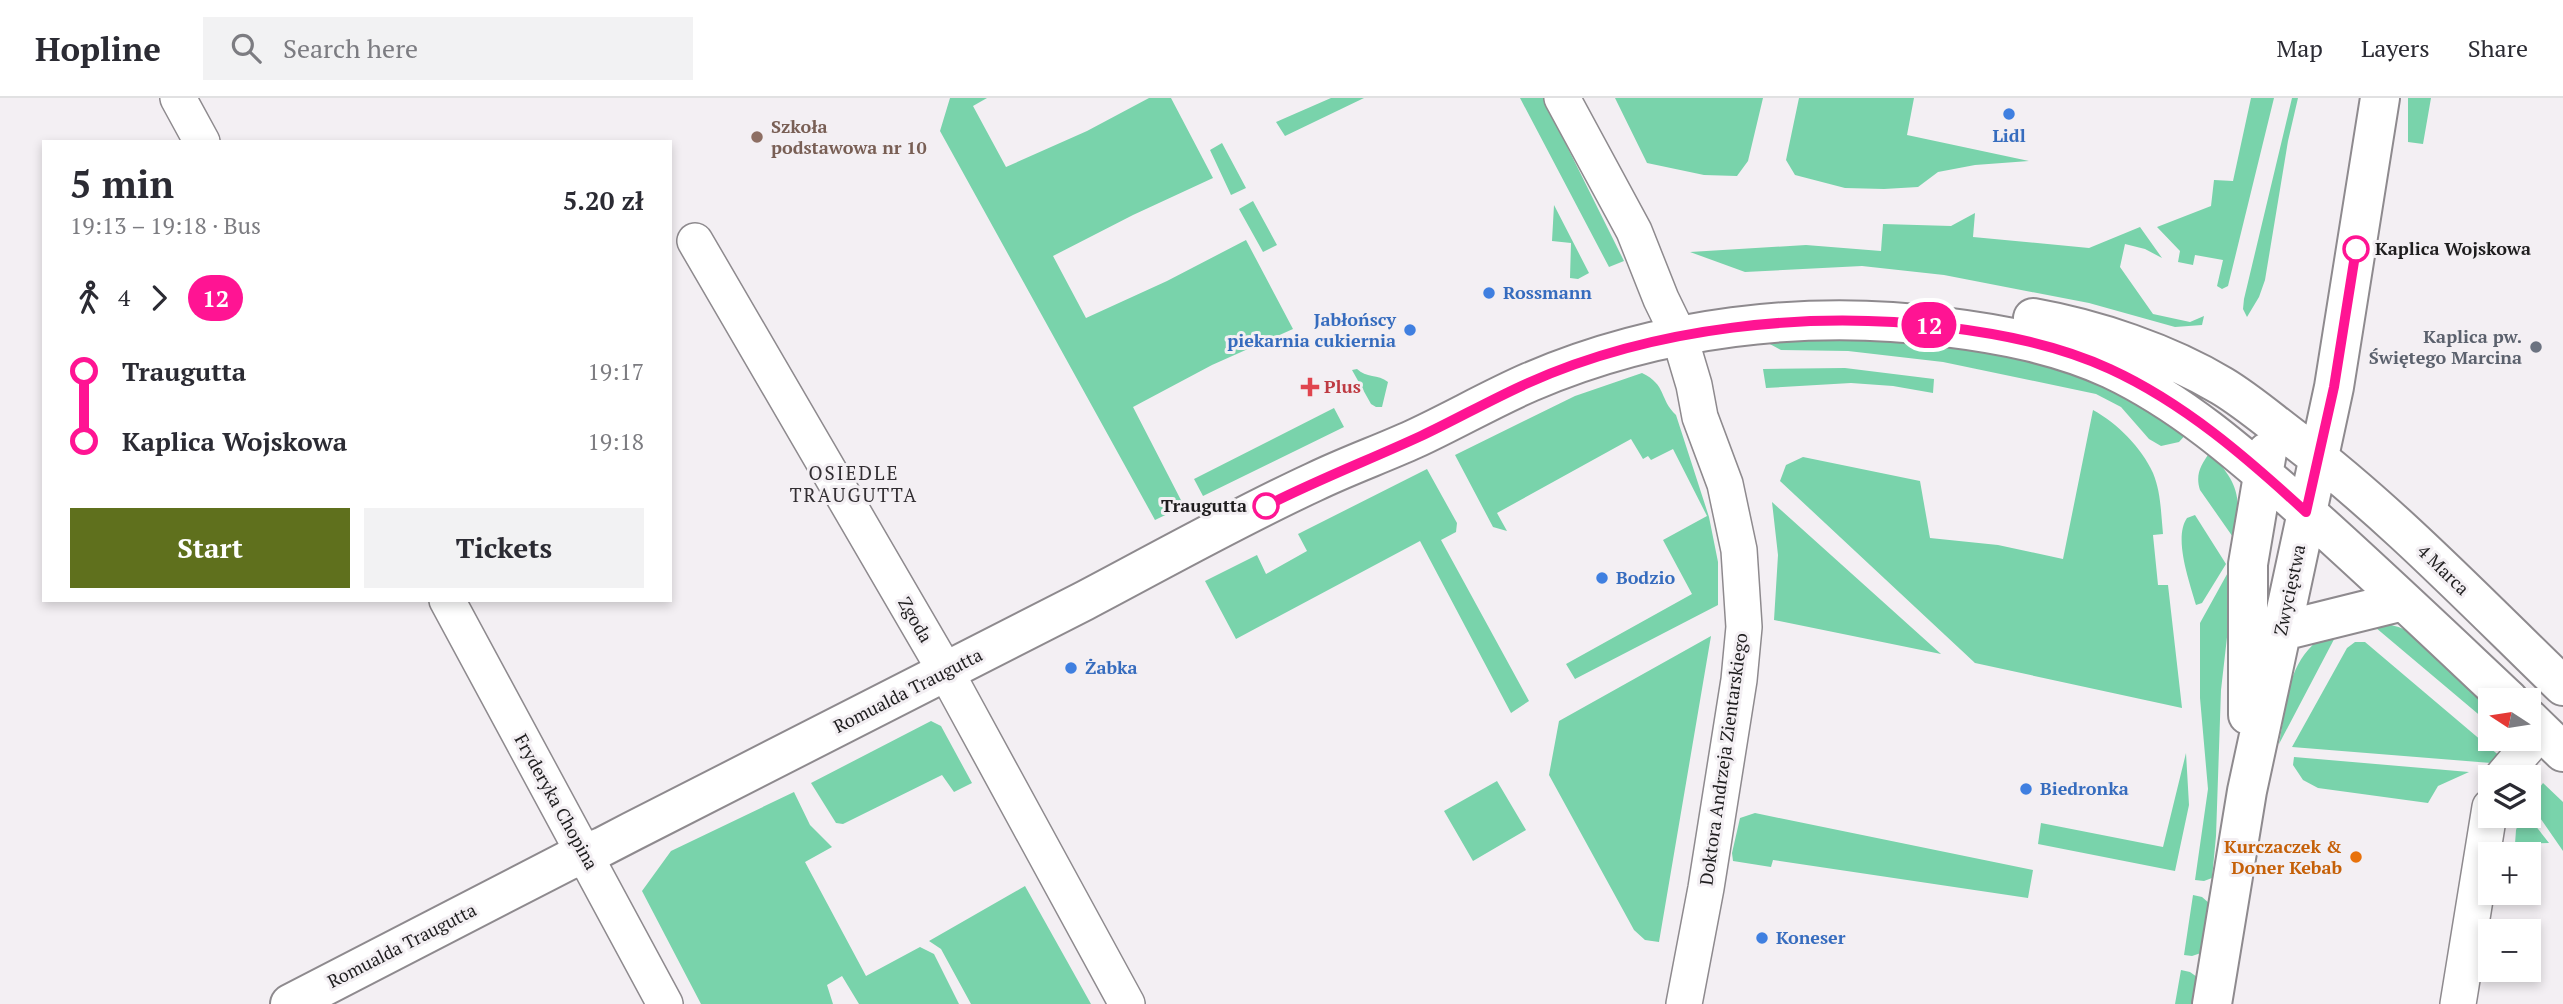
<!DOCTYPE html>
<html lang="en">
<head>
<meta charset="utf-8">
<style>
	body { margin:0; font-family:"PT Serif",serif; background:#f2f2f3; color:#2b2b33; height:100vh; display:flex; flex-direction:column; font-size:26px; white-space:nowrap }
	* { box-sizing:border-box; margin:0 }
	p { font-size:23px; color:#7c7c81 }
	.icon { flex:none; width:38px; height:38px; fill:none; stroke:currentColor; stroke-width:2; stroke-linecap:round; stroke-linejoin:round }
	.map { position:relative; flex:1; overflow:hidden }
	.panel { position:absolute; left:42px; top:42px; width:630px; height:462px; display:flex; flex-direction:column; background:#fff; border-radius:0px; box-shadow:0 4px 10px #0003 }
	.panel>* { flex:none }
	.badge { padding:0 14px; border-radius:23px; font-size:24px; line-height:46px }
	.needle { width:46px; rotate:282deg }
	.fabs { position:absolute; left:2478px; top:590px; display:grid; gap:14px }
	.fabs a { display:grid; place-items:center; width:63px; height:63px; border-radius:0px; background:#fff; box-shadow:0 4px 10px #0003; font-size:35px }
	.map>.badge { position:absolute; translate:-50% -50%; box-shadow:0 0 0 4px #fff }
	.legs { display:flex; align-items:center; gap:10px; height:77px; padding:0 28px; font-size:23px }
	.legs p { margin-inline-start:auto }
	.overview { display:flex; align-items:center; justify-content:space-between; height:119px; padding:0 28px }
	h1 { font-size:38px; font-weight:800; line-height:52px }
	.action { display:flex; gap:14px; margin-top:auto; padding:14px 28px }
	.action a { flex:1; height:80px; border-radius:0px; background:#5f701d; color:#fff; font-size:28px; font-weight:800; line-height:80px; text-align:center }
	.action a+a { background:#f2f2f3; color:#2b2b33 }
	ul { padding:0 28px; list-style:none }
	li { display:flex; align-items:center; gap:24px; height:70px; font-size:26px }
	li i { display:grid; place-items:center; width:10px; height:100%; margin:0 9px; background:currentColor }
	li i::after { content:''; width:18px; height:18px; margin:-9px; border:5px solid; border-radius:50%; background:#fff }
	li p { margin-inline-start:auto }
	li:first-child i { background:linear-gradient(#0000 50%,currentColor 0) }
	li:last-child i { background:linear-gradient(currentColor 50%,#0000 0) }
	header { display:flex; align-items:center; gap:42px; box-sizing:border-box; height:98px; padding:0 35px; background:#fff; border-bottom:2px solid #e1e1e2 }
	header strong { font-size:33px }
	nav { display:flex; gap:38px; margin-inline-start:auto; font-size:24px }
	.search { width:490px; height:63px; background:#f2f2f3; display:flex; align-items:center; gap:18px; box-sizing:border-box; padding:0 24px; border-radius:0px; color:#7c7c81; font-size:26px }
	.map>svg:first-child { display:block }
	.green { fill:#79d3ab }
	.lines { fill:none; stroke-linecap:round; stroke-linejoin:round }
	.street-casing { stroke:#8e8a8e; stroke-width:38 }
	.secondary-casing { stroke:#8e8a8e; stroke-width:42 }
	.street { stroke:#fff; stroke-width:35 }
	.secondary { stroke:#fff; stroke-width:38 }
	.line-1-casing { stroke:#fff; stroke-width:16 }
	.line-1 { stroke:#ff1493; stroke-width:10 }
	.shop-dot { fill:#3f7fe0; stroke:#f3eff3; stroke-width:2.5 }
	.education-dot { fill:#8d6e63; stroke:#f3eff3; stroke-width:2.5 }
	.stop-1-dot { fill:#fff; stroke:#ff1493; stroke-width:3.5 }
	.worship-dot { fill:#6b7280; stroke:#f3eff3; stroke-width:2.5 }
	.health-dot { fill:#e0444e; stroke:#f3eff3; stroke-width:2.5 }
	.food-dot { fill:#e8710a; stroke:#f3eff3; stroke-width:2.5 }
	.labels { text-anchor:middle; stroke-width:6; stroke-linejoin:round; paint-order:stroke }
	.education-label { font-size:18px; font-weight:bold; fill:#785e54; stroke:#f3eff3; text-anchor:start }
	.shop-label { font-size:18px; font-weight:bold; fill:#366cbe; stroke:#f3eff3; text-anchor:start }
	.stop-label { font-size:18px; font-weight:bold; fill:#1e1d1e; stroke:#f3eff3; text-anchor:start }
	.worship-label { font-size:18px; font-weight:bold; fill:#5b616d; stroke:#f3eff3; text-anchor:end }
	.health-label { font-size:18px; font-weight:bold; fill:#be3a42; stroke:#f3eff3; text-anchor:start }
	.street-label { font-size:18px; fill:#1e1d1e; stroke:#f3eff3 }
	.food-label { font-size:18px; font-weight:bold; fill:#c56008; stroke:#f3eff3; text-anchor:end }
	.neighbourhood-label { font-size:19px; letter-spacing:2px; fill:#322e32; stroke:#f3eff3 }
</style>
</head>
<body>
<header>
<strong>Hopline</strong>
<div class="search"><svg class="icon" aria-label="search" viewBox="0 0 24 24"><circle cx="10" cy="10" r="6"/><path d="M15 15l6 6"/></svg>Search here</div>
<nav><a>Map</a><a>Layers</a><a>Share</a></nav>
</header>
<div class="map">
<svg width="2563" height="906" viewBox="0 0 2563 906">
	<rect width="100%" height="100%" fill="#f3eff3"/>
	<!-- green -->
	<path class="green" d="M950,0h37l-14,8 33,61 81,-36 62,-33h22l42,80 -80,37 -80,41 33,62 81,-37 79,-41 47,89 -81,36 -79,42 51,99 -29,14 -215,-389z
		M1331,0h33l-79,38 -9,-14z
		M1520,0h23l81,163 -15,6z
		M1615,0h148l-15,63 -11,15 -33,-1 -57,-12z
		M1799,0h115l-7,37 122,26 -54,4 -37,7 -20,15 -34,2 -39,-1 -50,-13 -9,-15z
		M2251,0h23l-46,188 -6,3 -5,-3 6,-26 -28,-5 -2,10 -15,-3 2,-11 -23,-24 54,-21 3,-26 19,1z
		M2292,0h6l-10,43 -23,139 -6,17 -12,20 -4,-8 1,-10z
		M2408,0h23l-8,46 -15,-2z
		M1222,45l24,45 -15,7 -21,-45z
		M1253,103l24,44 -14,7 -24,-43z
		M1554,107l35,68 -11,6 -8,-1 1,-35 -19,-2z
		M1975,115l-2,24 116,11 51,-21 22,31 -17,-9 -20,-5 -5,23 33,47 37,8 14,-6 -2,9 -27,2 -86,-24 -145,-28 -82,-9 -117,6 -55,-20 116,-7 75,6 2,-27 68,2z
		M1863,236l167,23 57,18 101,57 -9,10 -18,4 -12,-7 -28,-32 -25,-13 -153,-32 -95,-11 -67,-1 -13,-7z
		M1845,270l89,11 -1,14 -40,-7 -42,-3 -85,5 -3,-19z
		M1357,271c9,9 21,5 31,13l-6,25h-6l-5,-3 -19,-34z
		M1642,275c25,12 17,26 34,42l33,102 9,45v43l-143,74 -9,-15 126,-70 -29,-54 44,-24 -34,-67 -22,11 -3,-4 -5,3 -12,-20 -134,74 10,18 -14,-4 -38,-72 120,-59z
		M1334,310l10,19 -141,69 -9,-17z
		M2093,312c24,13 49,38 60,63 8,19 8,41 10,61l-10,1 5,50h10l14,123 -207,-45 -195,-182 6,-16 17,-8 117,24 10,57 68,7 65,14z
		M2210,354c30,34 31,44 25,88l-35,-50c-5,-16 1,-25 10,-38z
		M1427,371l30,54 -1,9 -15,8 88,161 -18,12 -91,-172 -184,98 -31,-58 52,-26 9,19 41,-23 -9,-17z
		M1772,404l169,152 -167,-34 4,-65z
		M2195,417l31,49 -24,39 -6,2c-6,-22 -23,-67 -9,-87z
		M2231,469h4l-14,123 -5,146 -4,42 -8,3 -9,-1 13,-91 -8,-91v-75z
		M2369,524c7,1 15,1 22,3 40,9 71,51 99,78v21z
		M2341,528l-62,118c10,-53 8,-92 62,-118z
		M1711,538l-52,306 -14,-2 -11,-10 -85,-155 10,-54z
		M2355,544h10l137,116 -11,5 -199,-16 55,-99z
		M931,623l10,5 31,57 -18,9 -12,-17 -99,49 -7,-1 -25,-40z
		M2186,655l3,52 -14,66 -137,-27 3,-21 122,24z
		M2294,659l175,15 -31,14 -10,17 -110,-15 -15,-8 -10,-15z
		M1497,683l29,49 -53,31 -29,-50z
		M2543,685l20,19v49l-34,-49z
		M794,694l16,33 22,22 -27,15 61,114 54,-29 14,7 25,50h-100l-17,-28 -15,9 6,19h-132l-59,-113 29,-40z
		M1755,715l278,57 -5,28 -255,-38 -2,7 -38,-6 -1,-8 8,-35z
		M2521,718h7l21,27 -34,1 1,-14z
		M1025,788l66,118h-120l-30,-55 -12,-8z
		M2193,797l9,2 7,6 -8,50 -9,3 -8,-1z
		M2181,872l9,2 7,5 -4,27h-18z"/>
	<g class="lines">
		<defs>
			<path id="street" d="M178,0l24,44
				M1562,0l72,133 27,68 19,39 14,47 6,32 25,67 14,66 5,77 -5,53 -33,208 -22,116
				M695,143l251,431 181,332
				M447,502l218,404
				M2502,679l39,-46
				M2458,906l32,-197"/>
			<path id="secondary" d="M2033,220c62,11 134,35 189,68 25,15 48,35 72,53 97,74 182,163 269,247
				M2282,533l121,-30
				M2248,617v-151l19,-112
				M2529,621l34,33
				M290,906l277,-143 35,-14c160,-83 321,-164 482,-246 76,-40 152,-83 230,-119 33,-16 67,-28 100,-43 39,-18 77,-40 116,-57 128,-55 276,-73 414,-55 57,7 115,18 167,42 76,36 137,92 200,147 67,60 132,122 198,184
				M2212,906l35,-213 87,-404 46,-289"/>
		</defs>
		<!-- street casing -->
		<use href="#street" class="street-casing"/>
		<!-- secondary casing -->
		<use href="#secondary" class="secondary-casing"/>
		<!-- street -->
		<use href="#street" class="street"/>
		<!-- secondary -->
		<use href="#secondary" class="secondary"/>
	</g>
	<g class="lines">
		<defs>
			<path id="line-1" d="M1266,408c51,-26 103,-46 155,-70 36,-17 71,-37 107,-53 125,-56 282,-73 417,-56 56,7 113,18 165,42 74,34 136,88 196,143l28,-125 22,-138"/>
		</defs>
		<!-- line-1 casing -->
		<use href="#line-1" class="line-1-casing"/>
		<!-- line-1 -->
		<use href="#line-1" class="line-1"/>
	</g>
	<!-- markers -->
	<g class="shop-dot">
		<circle cx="2009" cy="16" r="7"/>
		<circle cx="1489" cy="195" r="7"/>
		<circle cx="1410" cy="232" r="7"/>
		<circle cx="1602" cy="480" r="7"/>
		<circle cx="1071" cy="570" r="7"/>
		<circle cx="2026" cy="691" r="7"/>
		<circle cx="1762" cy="840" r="7"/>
	</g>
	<circle class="education-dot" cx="757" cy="39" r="7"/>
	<g class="stop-1-dot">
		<circle cx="2356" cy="151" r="12"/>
		<circle cx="1266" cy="408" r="12"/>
	</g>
	<circle class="worship-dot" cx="2536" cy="249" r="7"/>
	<path class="health-dot" d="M1306.5 278.5h7v7h7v7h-7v7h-7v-7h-7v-7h7z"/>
	<circle class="food-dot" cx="2356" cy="759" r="7"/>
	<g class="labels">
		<!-- education labels -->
		<g class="education-label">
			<text x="771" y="35">Szkoła<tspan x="771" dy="21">podstawowa nr 10</tspan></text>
		</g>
		<!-- shop labels -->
		<g class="shop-label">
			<text x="2009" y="44" text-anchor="middle">Lidl</text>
			<text x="1503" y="201">Rossmann</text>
			<text x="1396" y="228" text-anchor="end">Jabłońscy<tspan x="1396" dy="21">piekarnia cukiernia</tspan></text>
			<text x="1616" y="486">Bodzio</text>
			<text x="1085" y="576">Żabka</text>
			<text x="2040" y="697">Biedronka</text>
			<text x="1776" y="846">Koneser</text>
		</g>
		<!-- stop labels -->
		<g class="stop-label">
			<text x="2375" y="157">Kaplica Wojskowa</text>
			<text x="1247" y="414" text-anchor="end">Traugutta</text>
		</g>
		<!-- worship labels -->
		<g class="worship-label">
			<text x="2522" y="245">Kaplica pw.<tspan x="2522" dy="21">Świętego Marcina</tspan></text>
		</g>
		<!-- health labels -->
		<g class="health-label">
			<text x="1324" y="295">Plus</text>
		</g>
		<!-- street labels -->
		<g class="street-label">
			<text transform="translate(2443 472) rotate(44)" y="6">4 Marca</text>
			<text transform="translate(2290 492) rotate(-78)" y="6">Zwycięstwa</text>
			<text transform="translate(915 522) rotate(60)" y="6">Zgoda</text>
			<text transform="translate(908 593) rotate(-27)" y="6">Romualda Traugutta</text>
			<text transform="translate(1724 661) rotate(-82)" y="6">Doktora Andrzeja Zientarskiego</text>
			<text transform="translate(556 704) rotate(61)" y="6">Fryderyka Chopina</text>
			<text transform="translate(402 848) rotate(-27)" y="6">Romualda Traugutta</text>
		</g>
		<!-- food labels -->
		<g class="food-label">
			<text x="2342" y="755">Kurczaczek &amp;<tspan x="2342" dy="21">Doner Kebab</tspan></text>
		</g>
		<!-- neighbourhood labels -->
		<g class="neighbourhood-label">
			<text x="854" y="382">OSIEDLE<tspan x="854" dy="22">TRAUGUTTA</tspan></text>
		</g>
	</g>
</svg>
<div class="fabs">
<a><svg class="needle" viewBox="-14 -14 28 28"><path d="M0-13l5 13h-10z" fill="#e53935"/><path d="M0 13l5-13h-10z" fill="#7c7c81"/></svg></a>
<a><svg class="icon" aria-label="layers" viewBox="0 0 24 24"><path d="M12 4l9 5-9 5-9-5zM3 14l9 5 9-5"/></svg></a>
<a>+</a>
<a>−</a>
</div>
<b class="badge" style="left:1929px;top:227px;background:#ff1493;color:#fff">12</b>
<section class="panel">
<div class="overview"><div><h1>5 min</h1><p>19:13 – 19:18 · Bus</p></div><b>5.20 zł</b></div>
<div class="legs"><svg class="icon" aria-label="walk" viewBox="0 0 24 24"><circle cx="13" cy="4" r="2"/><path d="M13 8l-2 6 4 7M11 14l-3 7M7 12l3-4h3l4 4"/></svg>4<svg class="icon" aria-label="forward" viewBox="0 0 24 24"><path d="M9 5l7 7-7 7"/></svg><b class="badge" style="background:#ff1493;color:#fff">12</b></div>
<ul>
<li><i style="color:#ff1493"></i><b>Traugutta</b><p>19:17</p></li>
<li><i style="color:#ff1493"></i><b>Kaplica Wojskowa</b><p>19:18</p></li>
</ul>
<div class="action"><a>Start</a><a>Tickets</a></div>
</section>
</div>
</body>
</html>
